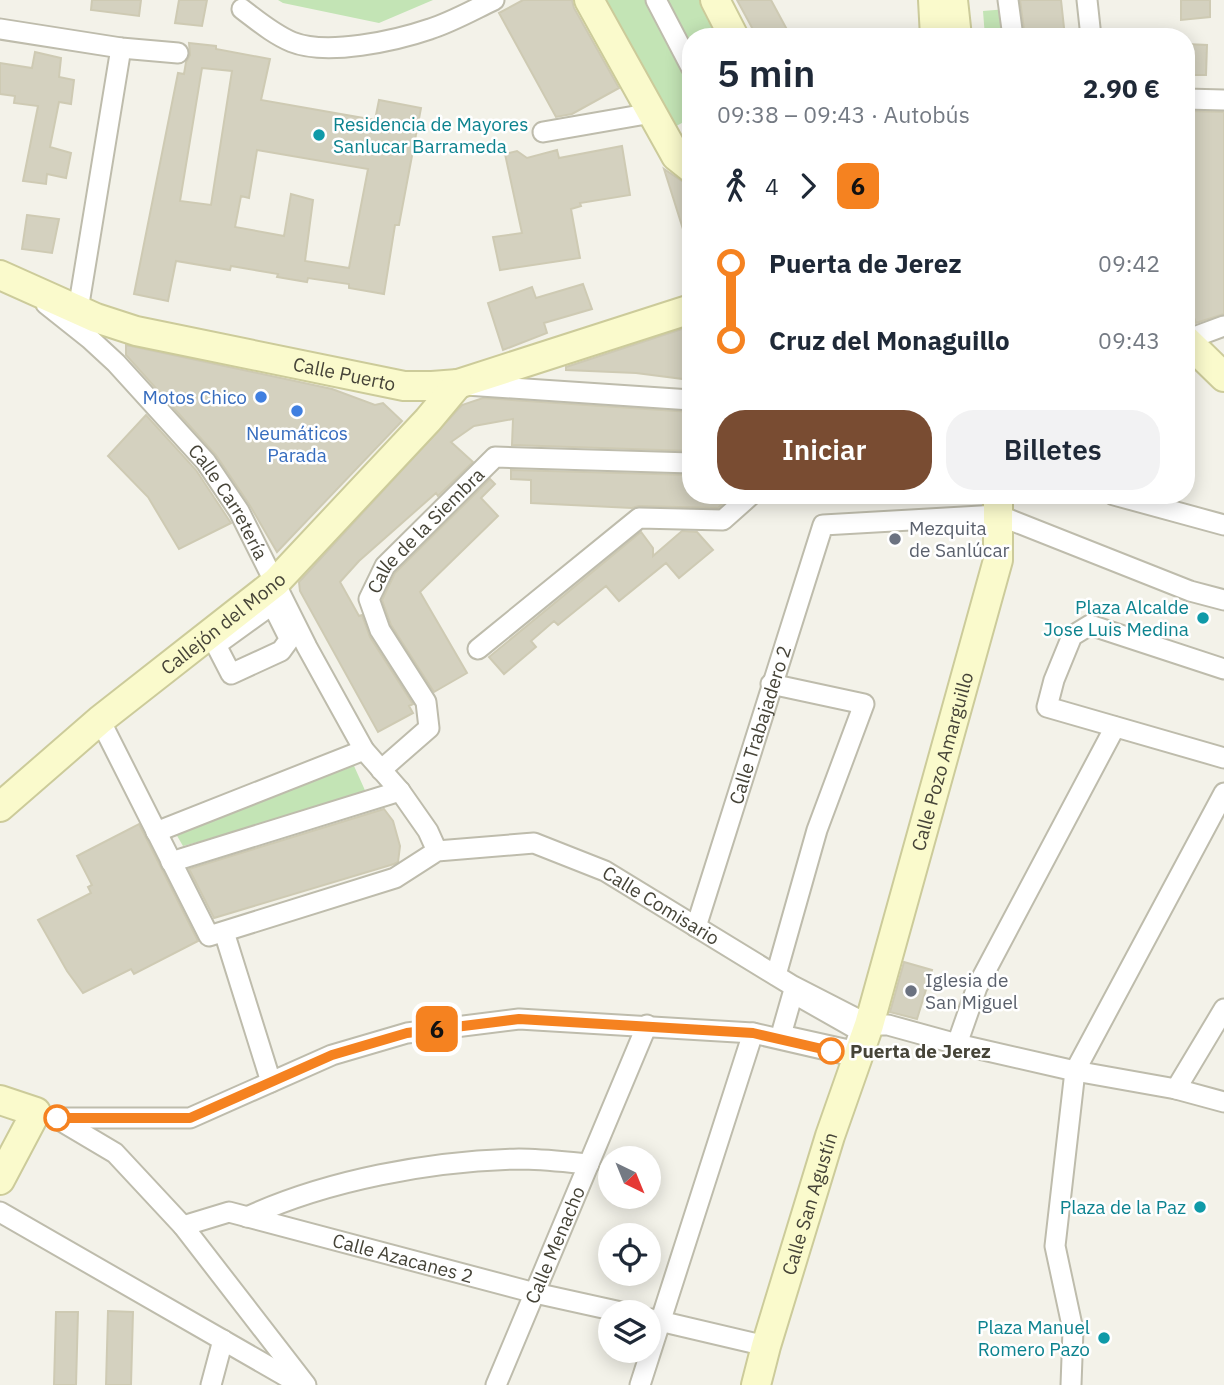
<!DOCTYPE html>
<html lang="es">
<head>
<meta charset="utf-8">
<style>
	body { margin:0; font-family:"IBM Plex Sans",sans-serif; background:#f2f2f3; color:#1f2937; height:100vh; display:flex; flex-direction:column; font-size:26px; white-space:nowrap }
	* { box-sizing:border-box; margin:0 }
	p { font-size:23px; color:#747a83 }
	.icon { flex:none; width:38px; height:38px; fill:none; stroke:currentColor; stroke-width:2; stroke-linecap:round; stroke-linejoin:round }
	.map { position:relative; flex:1; overflow:hidden }
	.drawer { position:absolute; left:682px; top:28px; width:513px; height:476px; display:flex; flex-direction:column; background:#fff; border-radius:28px; box-shadow:0 4px 18px #0003 }
	.drawer>* { flex:none }
	.badge { padding:0 14px; border-radius:10px; font-size:24px; line-height:46px }
	.needle { width:46px; rotate:137deg }
	.buttons { position:absolute; left:598px; top:1146px; display:grid; gap:14px }
	.buttons a { display:grid; place-items:center; width:63px; height:63px; border-radius:50%; background:#fff; box-shadow:0 4px 18px #0003; font-size:35px }
	.map>.badge { position:absolute; translate:-50% -50%; box-shadow:0 0 0 4px #fff }
	.legs { display:flex; align-items:center; gap:10px; height:77px; padding:0 35px; font-size:23px }
	.legs p { margin-inline-start:auto }
	.head { display:flex; align-items:center; justify-content:space-between; height:119px; padding:0 35px }
	h1 { font-size:38px; font-weight:600; line-height:52px }
	.action { display:flex; gap:14px; margin-top:auto; padding:14px 35px }
	.action a { flex:1; height:80px; border-radius:28px; background:#794c32; color:#fff; font-size:28px; font-weight:600; line-height:80px; text-align:center }
	.action a+a { background:#f2f2f3; color:#1f2937 }
	ul { padding:0 35px; list-style:none }
	li { display:flex; align-items:center; gap:24px; height:77px; font-size:26px }
	li i { display:grid; place-items:center; width:10px; height:100%; margin:0 9px; background:currentColor }
	li i::after { content:''; width:18px; height:18px; margin:-9px; border:5px solid; border-radius:50%; background:#fff }
	li p { margin-inline-start:auto }
	li:first-child i { background:linear-gradient(#0000 50%,currentColor 0) }
	li:last-child i { background:linear-gradient(currentColor 50%,#0000 0) }
	.map>svg:first-child { display:block }
	.green { fill:#c3e4b5 }
	.building { fill:#d4d1bf; stroke:#cecab3; stroke-width:2; fill-rule:evenodd }
	.lines { fill:none; stroke-linecap:round; stroke-linejoin:round }
	.street-casing { stroke:#bebcac; stroke-width:23 }
	.secondary-casing { stroke:#cccb9a; stroke-width:32 }
	.street { stroke:#fff; stroke-width:19 }
	.secondary { stroke:#fafacc; stroke-width:28 }
	.line-1-casing { stroke:#fff; stroke-width:16 }
	.line-1 { stroke:#f58220; stroke-width:10 }
	.culture-dot { fill:#0f9aa8; stroke:#fff; stroke-width:2.5 }
	.shop-dot { fill:#3f7fe0; stroke:#fff; stroke-width:2.5 }
	.worship-dot { fill:#6b7280; stroke:#fff; stroke-width:2.5 }
	.stop-1-dot { fill:#fff; stroke:#f58220; stroke-width:3.5 }
	.labels { text-anchor:middle; stroke-width:5; stroke-linejoin:round; paint-order:stroke }
	.culture-label { font-size:19px; fill:#0d838f; stroke:#fff; text-anchor:end }
	.street-label { font-size:19px; fill:#464438; stroke:#fff }
	.shop-label { font-size:19px; fill:#366cbe; stroke:#fff; text-anchor:end }
	.worship-label { font-size:19px; fill:#5b616d; stroke:#fff; text-anchor:start }
	.stop-label { font-size:19px; font-weight:bold; fill:#464438; stroke:#fff; text-anchor:start }
</style>
</head>
<body>
<div class="map">
<svg width="1224" height="1385" viewBox="0 0 1224 1385">
	<rect width="100%" height="100%" fill="#f3f2e9"/>
	<!-- green -->
	<path class="green" d="M278,0h155l-54,23 -96,-20z
		M601,0h104l19,37h-33v81l-22,12z
		M1007,9l2,28h-24l-2,-26z
		M350,757l18,40 -185,49 -7,-12z"/>
	<!-- building -->
	<path class="building" d="M92,0h49l-2,16 -48,-6z
		M179,0h28l-5,26 -27,-3z
		M523,0h49l2,8 45,80 -47,26 -16,3 -57,-104z
		M737,0h34l20,37h-34z
		M1020,0h41l4,37h-40z
		M1181,0h29v17l-29,3z
		M189,43l27,3v3l54,10 -9,41 114,20 4,-20 42,8 -22,117h-4l-11,69 -35,-6v-4l-41,-6 -1,4 -30,-5 1,-3 -47,-8 -1,4 -54,-9 -8,40 -34,-7 44,-221 6,1 2,-12 4,-7zM202,68l30,3 -21,134 -31,-4zM257,150l111,19 -19,99 -44,-7 8,-61 -22,-6 -7,42 -49,-9 6,-31 8,2z
		M1186,44l21,1 -1,30h-20z
		M35,52l26,6 -2,19 15,3 -3,24 -12,-2 -9,45 21,6 -5,25 -19,-4 -1,10 -23,-3 15,-75 -24,-3 1,-7 -15,-2v-31l32,5z
		M1186,111l38,1v202l-28,9 -10,-27z
		M622,146l8,49 -50,8 1,3 -10,3 9,49 -80,12 -7,-33 29,-4 -17,-79 12,-3 10,7 30,-8 2,8z
		M664,169l27,18v58h-3z
		M27,215l32,4 -7,34 -30,-4z
		M583,284l9,25 -48,14 3,10 -44,17 -15,-47 44,-16 4,11z
		M691,326v54l-55,-7 -70,-3v-3z
		M126,345l206,44 43,16 8,-2 19,18 -125,131 -28,-48 -33,-49 -90,-100z
		M483,398l208,14v39l-179,-6 1,-26 -39,7 -23,16 22,20 -35,34 -2,-3 -77,68 -19,21 19,34 3,-1 8,22 43,67 -4,2 4,7 -35,19 -78,-141 -1,-9 163,-177z
		M146,415l50,55 35,53 -52,26 -31,-52 -40,-41z
		M511,470l180,5v20h41l-14,13 -79,-2 -7,2 -101,-5v-23l-20,-1z
		M490,479l5,5 -14,14 17,18 -78,76 47,81 -33,19 -43,-67 -9,-25 13,-27z
		M682,531l15,1 16,18 -34,28 -13,-15 -47,38 -13,-15 -48,39 -4,-4 -23,20 5,6 -32,27 -15,-17 152,-125 12,16v8z
		M384,809l9,12 7,25 -2,16 -4,2 -180,54 -25,-49z
		M139,824l59,117 -64,33 -3,-5 -48,24 -16,-22 -29,-51 53,-27 -3,-6 4,-2 -15,-29z
		M904,962l28,8 -15,49 -27,-7z
		M108,1311l25,1 -2,73h-25z
		M56,1312h22l-2,73h-22z"/>
	<g class="lines">
		<defs>
			<g id="street">
				<path d="M656,0l35,67"/>
				<path d="M1008,0l5,37"/>
				<path d="M1087,0l4,37"/>
				<path d="M242,9c16,12 31,25 50,33 35,14 103,-1 138,-13 22,-7 43,-19 64,-29"/>
				<path d="M0,29l121,19 57,5"/>
				<path d="M1186,99l38,1"/>
				<path d="M543,132l109,-19"/>
				<path id="s1" d="M46,304l44,35 26,24 90,99 33,49 68,136 57,103 36,41 28,40 9,20"/>
				<path d="M78,310l43,-262"/>
				<path d="M1186,340l38,-14"/>
				<path d="M466,385l225,15"/>
				<path d="M1114,495l110,30"/>
				<path d="M270,606l5,4 13,26 1,4 -8,11 -50,23 -15,-29z"/>
				<path d="M478,649l161,-131 84,2 28,-25"/>
				<path d="M1224,669l-134,-44 -18,11 -18,44 -7,27 177,51"/>
				<path d="M771,684l93,20 -47,126 -41,145"/>
				<path id="s2" d="M100,720l109,216 186,-58 42,-27 97,-8 71,28 188,115 76,39h19l69,19 118,27 101,18 48,13"/>
				<path id="s3" d="M381,770l48,-42 -3,-26 -46,-72 -11,-31 16,-33 110,-109 196,6"/>
				<path d="M156,832l208,-82"/>
				<path d="M171,862l229,-71"/>
				<path id="s4" d="M696,927l127,-402 175,-10 192,76 34,9"/>
				<path d="M224,932l47,150"/>
				<path d="M793,993l67,38 -7,20 -72,-16z"/>
				<path d="M957,1044l20,-57 138,-260"/>
				<path d="M1176,1089l48,-80"/>
				<path d="M56,1118h134l142,-63 75,-22 112,-14 234,14 104,24"/>
				<path d="M56,1118l59,35 68,73 123,159"/>
				<path d="M0,1212l301,173"/>
				<path d="M247,1217c81,-37 183,-56 272,-58 23,0 47,3 70,5"/>
				<path id="s5" d="M183,1226l46,-14 306,81 86,19"/>
				<path d="M651,1319l115,27"/>
				<path d="M211,1385l12,-45"/>
				<path id="s6" d="M496,1385l151,-360"/>
				<path d="M640,1385l113,-352"/>
				<path d="M1071,1385l2,-55 -18,-84 20,-175 149,-278"/>
			</g>
			<g id="secondary">
				<path d="M589,0l82,147 5,9 15,12"/>
				<path d="M715,0l19,37"/>
				<path d="M933,0l2,37"/>
				<path d="M953,0l4,37"/>
				<path id="s7" d="M0,275l96,43 40,13 268,55h28l26,-2 233,-75"/>
				<path d="M1186,340l38,37"/>
				<path id="s8" d="M0,807l100,-87 176,-138 152,-162 30,-36"/>
				<path d="M0,1100l36,12 -36,68"/>
				<path id="s9" d="M756,1385l10,-39 64,-210 39,-111 129,-465v-65"/>
			</g>
		</defs>
		<!-- street casing -->
		<use href="#street" class="street-casing"/>
		<!-- secondary casing -->
		<use href="#secondary" class="secondary-casing"/>
		<!-- street -->
		<use href="#street" class="street"/>
		<!-- secondary -->
		<use href="#secondary" class="secondary"/>
	</g>
	<g class="lines">
		<defs>
			<path id="line-1" d="M57,1118h133l142,-63 75,-22 112,-14 234,14 78,18"/>
		</defs>
		<!-- line-1 casing -->
		<use href="#line-1" class="line-1-casing"/>
		<!-- line-1 -->
		<use href="#line-1" class="line-1"/>
	</g>
	<!-- markers -->
	<g class="culture-dot">
		<circle cx="319" cy="135" r="7"/>
		<circle cx="1203" cy="618" r="7"/>
		<circle cx="1200" cy="1207" r="7"/>
		<circle cx="1104" cy="1338" r="7"/>
	</g>
	<g class="shop-dot">
		<circle cx="261" cy="397" r="7"/>
		<circle cx="297" cy="411" r="7"/>
	</g>
	<g class="worship-dot">
		<circle cx="895" cy="539" r="7"/>
		<circle cx="911" cy="991" r="7"/>
	</g>
	<g class="stop-1-dot">
		<circle cx="831" cy="1051" r="12"/>
		<circle cx="57" cy="1118" r="12"/>
	</g>
	<g class="labels">
		<!-- culture labels -->
		<g class="culture-label">
			<text x="333" y="131" text-anchor="start">Residencia de Mayores<tspan x="333" dy="22">Sanlucar Barrameda</tspan></text>
			<text x="1189" y="614">Plaza Alcalde<tspan x="1189" dy="22">Jose Luis Medina</tspan></text>
			<text x="1186" y="1214">Plaza de la Paz</text>
			<text x="1090" y="1334">Plaza Manuel<tspan x="1090" dy="22">Romero Pazo</tspan></text>
		</g>
		<!-- street labels -->
		<g class="street-label">
			<text dy="7" stroke="none"><textPath href="#s7" startOffset="360">Calle Puerto</textPath></text>
			<text dy="7" stroke="none"><textPath href="#s1" startOffset="271">Calle Carretería</textPath></text>
			<text dy="7" stroke="none"><textPath href="#s3" startOffset="298">Calle de la Siembra</textPath></text>
			<text dy="7" stroke="none"><textPath href="#s8" startOffset="289">Callejón del Mono</textPath></text>
			<text dy="7" stroke="none"><textPath href="#s4" startOffset="212">Calle Trabajadero 2</textPath></text>
			<text dy="7" stroke="none"><textPath href="#s9" startOffset="651">Calle Pozo Amarguillo</textPath></text>
			<text dy="7" stroke="none"><textPath href="#s2" startOffset="726">Calle Comisario</textPath></text>
			<text dy="7" stroke="none"><textPath href="#s9" startOffset="189">Calle San Agustín</textPath></text>
			<text dy="7" stroke="none"><textPath href="#s6" startOffset="152">Calle Menacho</textPath></text>
			<text dy="7" stroke="none"><textPath href="#s5" startOffset="228">Calle Azacanes 2</textPath></text>
		</g>
		<!-- shop labels -->
		<g class="shop-label">
			<text x="247" y="404">Motos Chico</text>
			<text x="297" y="440" text-anchor="middle">Neumáticos<tspan x="297" dy="22">Parada</tspan></text>
		</g>
		<!-- worship labels -->
		<g class="worship-label">
			<text x="909" y="535">Mezquita<tspan x="909" dy="22">de Sanlúcar</tspan></text>
			<text x="925" y="987">Iglesia de<tspan x="925" dy="22">San Miguel</tspan></text>
		</g>
		<!-- stop labels -->
		<g class="stop-label">
			<text x="850" y="1058">Puerta de Jerez</text>
		</g>
	</g>
</svg>
<div class="buttons">
<a><svg class="needle" viewBox="-14 -14 28 28"><path d="M0-13l5 13h-10z" fill="#e53935"/><path d="M0 13l5-13h-10z" fill="#747a83"/></svg></a>
<a><svg class="icon" aria-label="locate" viewBox="0 0 24 24"><circle cx="12" cy="12" r="6"/><path d="M12 2v4M12 18v4M2 12h4M18 12h4"/></svg></a>
<a><svg class="icon" aria-label="layers" viewBox="0 0 24 24"><path d="M12 4l9 5-9 5-9-5zM3 14l9 5 9-5"/></svg></a>
</div>
<b class="badge" style="left:437px;top:1029px;background:#f58220;color:#111">6</b>
<section class="drawer">
<div class="head"><div><h1>5 min</h1><p>09:38 – 09:43 · Autobús</p></div><b>2.90 €</b></div>
<div class="legs"><svg class="icon" aria-label="walk" viewBox="0 0 24 24"><circle cx="13" cy="4" r="2"/><path d="M13 8l-2 6 4 7M11 14l-3 7M7 12l3-4h3l4 4"/></svg>4<svg class="icon" aria-label="forward" viewBox="0 0 24 24"><path d="M9 5l7 7-7 7"/></svg><b class="badge" style="background:#f58220;color:#111">6</b></div>
<ul>
<li><i style="color:#f58220"></i><b>Puerta de Jerez</b><p>09:42</p></li>
<li><i style="color:#f58220"></i><b>Cruz del Monaguillo</b><p>09:43</p></li>
</ul>
<div class="action"><a>Iniciar</a><a>Billetes</a></div>
</section>
</div>
</body>
</html>
